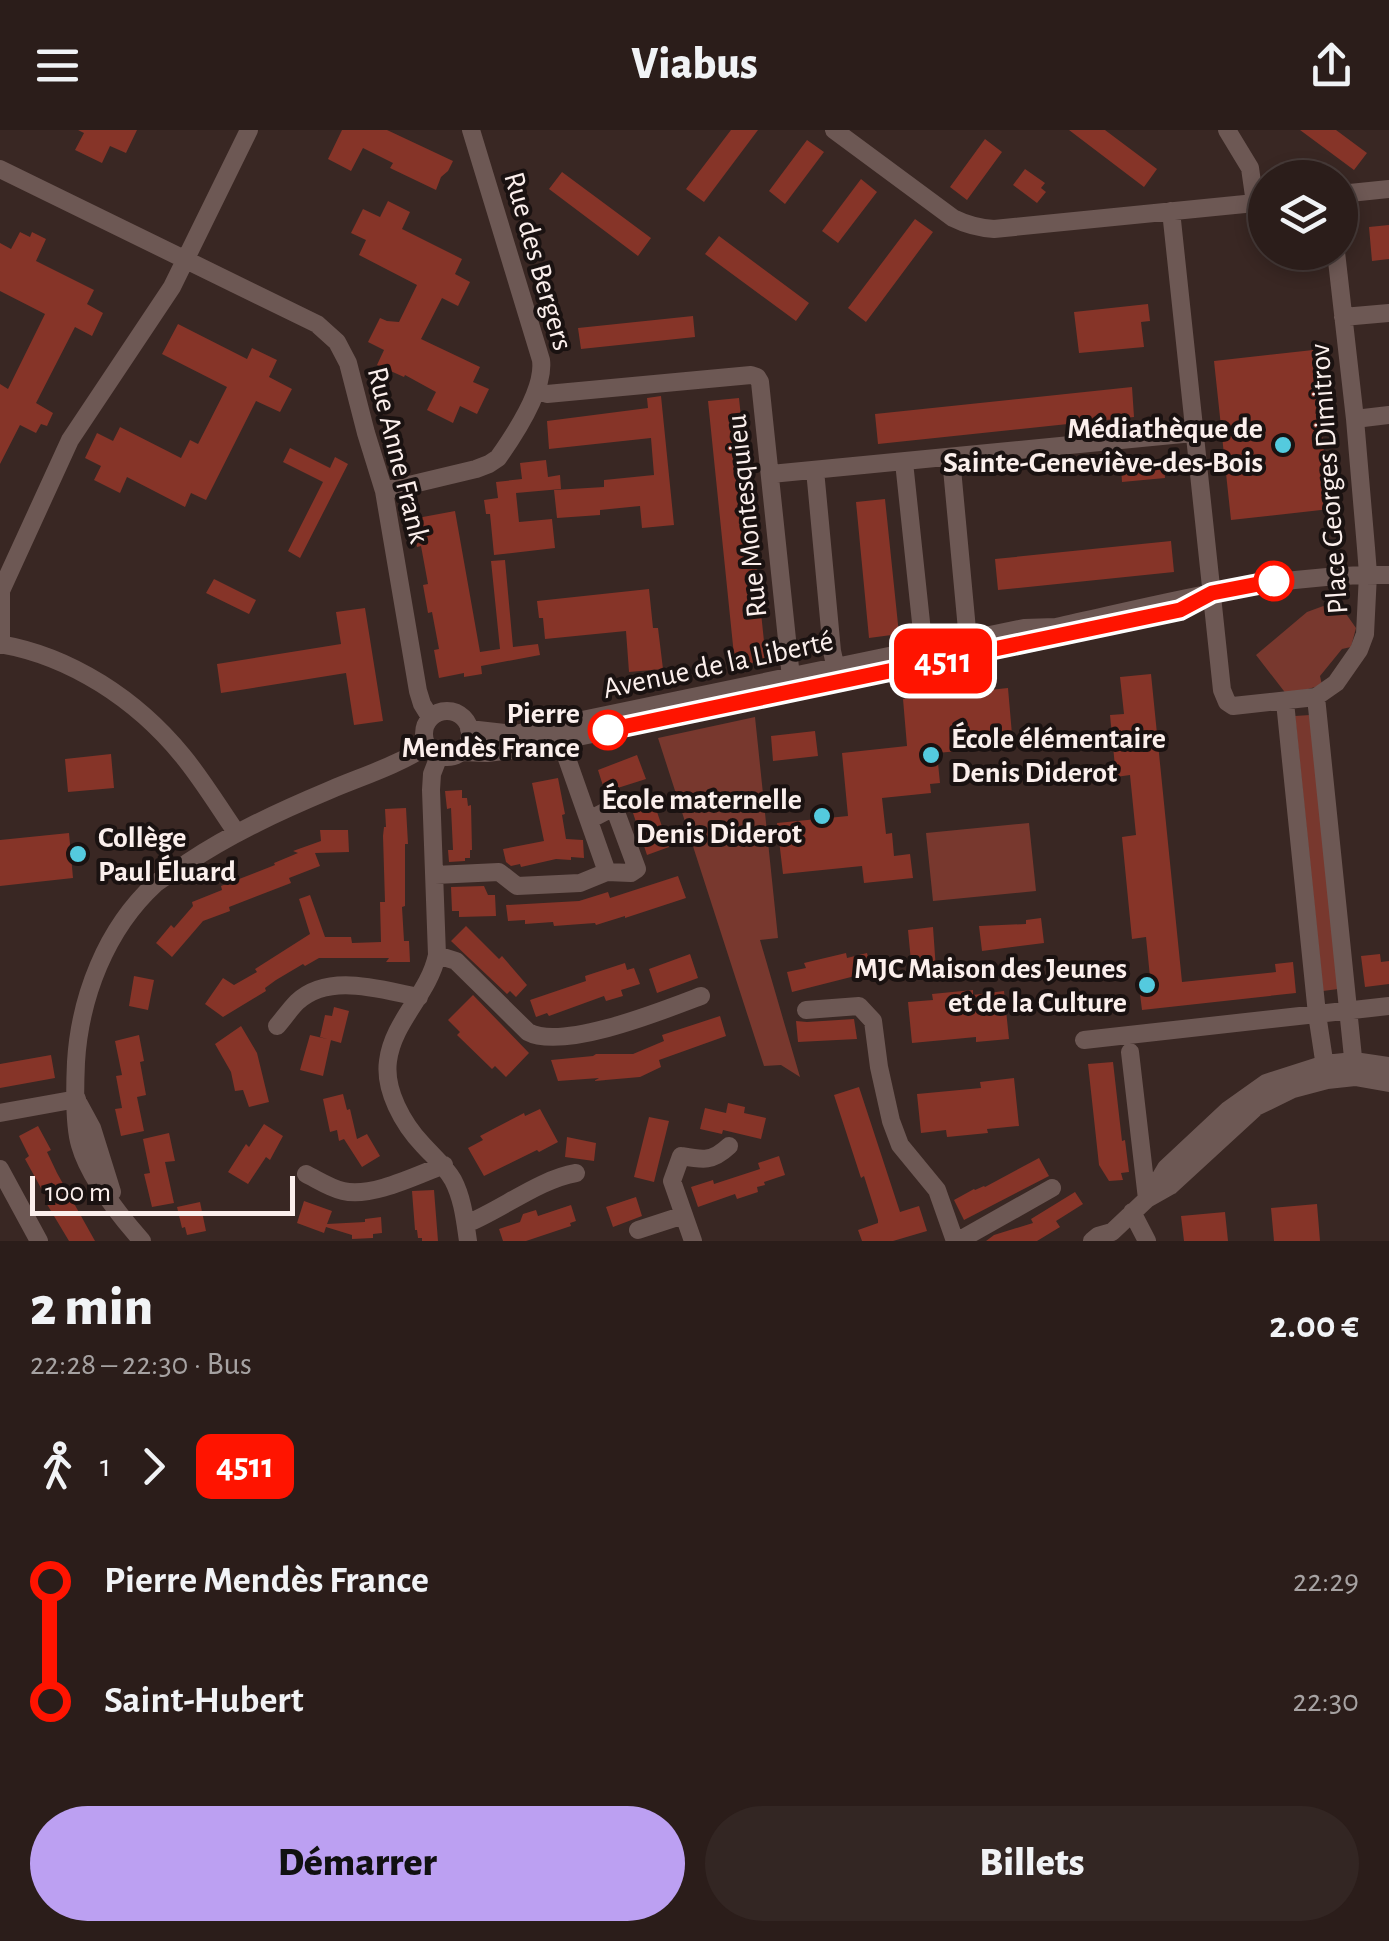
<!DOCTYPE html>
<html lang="fr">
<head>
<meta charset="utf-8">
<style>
	body { margin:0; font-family:"Alegreya Sans",sans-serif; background:#332623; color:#f1f3f6; height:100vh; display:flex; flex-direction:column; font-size:38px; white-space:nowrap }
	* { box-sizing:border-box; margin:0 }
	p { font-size:32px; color:#a6a2a2 }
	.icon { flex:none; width:55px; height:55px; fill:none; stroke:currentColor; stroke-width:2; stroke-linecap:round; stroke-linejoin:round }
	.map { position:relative; height:1111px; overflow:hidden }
	.panel { display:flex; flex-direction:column; background:#2b1d1a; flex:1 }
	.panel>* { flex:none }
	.badge { padding:0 20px; border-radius:15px; font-size:35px; line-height:65px }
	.tools { position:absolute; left:1248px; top:30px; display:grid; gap:20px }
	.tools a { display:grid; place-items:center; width:110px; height:110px; border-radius:50%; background:#2b1d1a; box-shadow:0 5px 15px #0003,0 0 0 2px #473b39; font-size:50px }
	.scale { position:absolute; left:30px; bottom:25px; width:265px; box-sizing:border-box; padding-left:10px; border:5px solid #fbefec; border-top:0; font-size:28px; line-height:35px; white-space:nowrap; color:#fbefec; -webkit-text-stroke:8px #1a1211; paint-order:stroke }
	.map>.badge { position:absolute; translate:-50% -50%; box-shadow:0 0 0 5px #fff }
	.legs { display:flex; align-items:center; gap:15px; height:110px; padding:0 30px; font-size:32px }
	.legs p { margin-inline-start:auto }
	.summary { display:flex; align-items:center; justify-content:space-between; height:170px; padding:0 30px }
	h1 { font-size:55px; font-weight:800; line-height:75px }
	.cta { display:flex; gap:20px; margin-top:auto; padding:20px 30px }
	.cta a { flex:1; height:115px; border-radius:60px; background:#bca0f2; color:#111; font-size:40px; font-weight:800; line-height:115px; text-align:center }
	.cta a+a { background:#332623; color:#f1f3f6 }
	ul { padding:0 30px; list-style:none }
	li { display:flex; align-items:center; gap:35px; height:120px; font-size:38px }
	li i { display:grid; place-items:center; width:15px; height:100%; margin:0 12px; background:currentColor }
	li i::after { content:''; width:25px; height:25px; margin:-12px; border:8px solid; border-radius:50%; background:#2b1d1a }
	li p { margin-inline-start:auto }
	li:first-child i { background:linear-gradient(#0000 50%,currentColor 0) }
	li:last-child i { background:linear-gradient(currentColor 50%,#0000 0) }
	header { display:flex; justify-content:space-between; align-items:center; height:130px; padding:0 30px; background:#2b1d1a; font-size:45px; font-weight:800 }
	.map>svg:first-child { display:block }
	.green { fill:#78382e }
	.building { fill:#863428 }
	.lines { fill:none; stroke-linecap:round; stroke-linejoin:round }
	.minor { stroke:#6d5854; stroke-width:18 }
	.line-1-casing { stroke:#fff; stroke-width:22 }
	.line-1 { stroke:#ff1400; stroke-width:15 }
	.poi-dot { fill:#54cade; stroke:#1a1211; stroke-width:4 }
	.stop-1-dot { fill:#fff; stroke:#ff1400; stroke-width:5 }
	.labels { text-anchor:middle; stroke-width:8; stroke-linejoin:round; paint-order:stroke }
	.street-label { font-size:30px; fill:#fbefec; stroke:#1a1211 }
	.poi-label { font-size:30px; font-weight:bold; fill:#fbefec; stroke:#1a1211; text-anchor:end }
	.stop-label { font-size:30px; font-weight:bold; fill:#fbefec; stroke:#1a1211; text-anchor:end }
</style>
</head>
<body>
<header><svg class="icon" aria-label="menu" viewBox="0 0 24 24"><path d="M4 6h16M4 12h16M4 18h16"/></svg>Viabus<svg class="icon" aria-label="share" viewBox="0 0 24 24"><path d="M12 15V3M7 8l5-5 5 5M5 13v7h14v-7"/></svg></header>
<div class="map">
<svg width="1389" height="1111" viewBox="0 0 1389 1111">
	<rect width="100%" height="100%" fill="#392723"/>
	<!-- green -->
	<path class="green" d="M1337,471l19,27 -5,19 -9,2 -22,27 2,9 -35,10 -31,-40 51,-43z
		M1310,585l28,274 -15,2 -28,-275z
		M755,587l23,221 -18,2 40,137 -19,-12 -17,1 -106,-328z
		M1029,693l7,68 -103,10 -7,-68z"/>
	<!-- building -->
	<path class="building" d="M78,0h59l-11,23 -16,-7 -8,17 -27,-13 9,-17z
		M342,0h45l66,31 -5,10 -7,6 -5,13 -46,-22 3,-5 -30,-15 -12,23 -23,-12z
		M731,0h27l-54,72 -18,-13z
		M1069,0h36l52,39 -13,18z
		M1300,0h36l31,23 -13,17z
		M985,9l17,13 -35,48 -17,-13z
		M807,10l17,12 -39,52 -16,-13z
		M1025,39l20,14 -4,5 5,4 -9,11 -24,-18z
		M562,42l89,66 -13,18 -89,-67z
		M861,49l16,13 -39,51 -16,-12z
		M388,71l22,11 -8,17 60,30 -7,15 15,8 -12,24 -16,-8 -21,41 59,28 -7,15 16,7 -12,25 -17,-8 -7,17 -26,-13 9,-18 -31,-17 -1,2 -27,-12 7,-15 -16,-8 12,-24 7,3 12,1 18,-37 -58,-30 7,-15 -15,-7 12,-24 17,8z
		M915,89l18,13 -67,90 -18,-14z
		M1389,95v34l-17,2 -3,-34z
		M20,102l10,5 2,-5 14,7 -10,22 58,29 -7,14 16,9 -11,23 -17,-9 -39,76 17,10 -6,13 -6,-2 -5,9 -16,-8 -20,39v-80l8,5 37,-75 -45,-23v-48l11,6z
		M719,106l90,67 -13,18 -91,-67z
		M1148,174l2,17 -9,1 3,25 -65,6 -5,-41z
		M693,186l2,21 -114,12 -3,-21z
		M178,194l69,35 5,-11 25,12 -8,17 23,12 -12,23 -24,-11 -50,99 -15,-7 -6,14 -58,-30 -7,16 -26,-13 7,-14 -16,-8 12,-25 16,8 7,-14 61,31 9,-18 8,4 29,-57 -65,-33z
		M1313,220l17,159 -99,11 -17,-159z
		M1132,257l2,30 -256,27 -3,-30z
		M661,266l13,129 -32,3 -2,-22 -40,4v5l-43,3 -3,-28 50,-3v-7l50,-5 -3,-37 -102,11 -2,-28 101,-13 -1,-10z
		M739,268l27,263 -31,4 -27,-264z
		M290,318l40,20 5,-11 13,7 -48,94 -12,-7 35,-69 -40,-20z
		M546,330l2,17 12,-2 1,14 -45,4 3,29 33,-3 3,29 -61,7 -4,-41h-4l-2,-14 14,-2 -2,-16 26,-3 -2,-16z
		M1164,334l1,14 -43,4 -1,-14z
		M885,369l14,135 -30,4 -13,-136z
		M455,381l25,141 20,-3 -9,-88 14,-1 8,87 25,-3 2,11 -59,11 1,8 -18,3v-4l-25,5 -5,-28 5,-1 -7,-37 -4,1 -5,-28 5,-1 -7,-38 -4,1 -5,-28z
		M1171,411l3,31 -176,18 -3,-31z
		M214,449l42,21 -7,14 -43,-21z
		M649,459l4,39h5l5,41 -34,3 -3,-41 -81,8 -2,-21h-4l-2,-17z
		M365,478l18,113 -29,4 -8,-52 -125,20 -4,-29 124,-20 -5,-32z
		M1151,544l31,308 94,-10 -1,-8 18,-2 3,31 -154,17 -4,-32 12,-1 -4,-40 -14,2 -10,-102 14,-2 -6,-60 -14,2 -6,-62 14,-1 -4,-37z
		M1008,558l5,58 -76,7 3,30 -10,1 1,9 -49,5 4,36 6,-1 2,23 16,-2 3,24 -49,5 -2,-17 -79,8 -6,-51 71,-7 -6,-63 65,-7 -4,-47z
		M815,601l3,25 -45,5 -2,-25z
		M111,624l3,34 -46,4 -3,-33z
		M637,625l9,24 -41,13 -7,-22z
		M558,648l7,36 -3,1 4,24 17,1 1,18 -13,-1v3l-15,-1 -35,8 -1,-3 -9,2 -5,-4 -3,-13 41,-8 -12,-58z
		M462,660v8h5l1,8 3,-1 1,45h-2v8h-5v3l-16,1 -1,-12h5l-2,-42 -4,1 -2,-18z
		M655,676l14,41 -22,8 -14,-42z
		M406,678l2,36h-3v62l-3,1 2,34h5l1,21h-24l3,-4h-70l-14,8 -2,-2 -27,16 -11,8 1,3 -43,26 -18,-13 18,-26 11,7 23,-13 -2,-3 55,-35 -11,-35 11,-4 15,42h26l1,6 29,-1 -1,-40h5l-2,-66 1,-9h2l-1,-18z
		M320,700h28l1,22 -34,1 5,13 -31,12 2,5 -62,24 1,4 -27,10 -31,36 -16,-14 15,-18 3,3 19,-22 -1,-4 30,-12 -1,-4 54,-21 -1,-2 24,-10 -5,-2 28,-10z
		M69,703l4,45 -73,8v-46z
		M678,746l8,22 -61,20v-2l-29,9 -1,-2 -41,3 -1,-4 -28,2v-4l-17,1 -2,-16 73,-4 29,-9 2,6z
		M484,756l4,9h7l1,21 -37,1v-6h-7l-1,-24z
		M1041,788l3,25 -62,8 -3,-25 47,-2v-4z
		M466,796l33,33 3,-3 25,29 -11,12 -6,-6 -3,3 -56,-53z
		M933,797l3,43 -24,2 -4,-42z
		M846,823l1,5 20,-5 5,21 -13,4v-3l-67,17 -5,-20 19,-4 -2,-5z
		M690,824l8,24 -41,15 -8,-24z
		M1380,824l1,8 8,-1v23l-24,3 -4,-31z
		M625,833l2,7 7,-2 6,16 -19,6 2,6 -17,5 -2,-5 -55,20 -2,-3 -11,4 -6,-17 56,-19 -1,-5z
		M134,846l20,4 -6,30 -19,-4z
		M973,860v5l31,-4 5,48 -33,3v-5l-64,6 -4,-41 25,-2 -1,-6z
		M473,865l56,58 -23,24 -11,-11 -3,3 -35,-34 3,-3 -12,-12z
		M334,877l15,4 -8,32 -21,-6 5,-22 7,1z
		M720,886l6,20 -67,24 2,7 -21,10 -46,4 5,-3 -41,3 -7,-21 42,-4 3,-2h37l31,-13 -2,-6z
		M854,889l3,20 -59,3 -2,-21 11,1z
		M241,896l16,27 12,49 -20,5 -6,-17 -8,1 -4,-19 -16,-28z
		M139,905l5,26 -4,1 6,33 -9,2 7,34 -23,5 -6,-27 7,-1 -6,-32 6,-1 -7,-34z
		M310,905l21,5 -8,36 -23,-6z
		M51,925l4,23 -55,10v-24z
		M1113,932l9,79 3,-1 4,32 -8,1 2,7 -14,1 -10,-16 -11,-101z
		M1014,948l5,48 -32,3 1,4 -41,4 -1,-7 -25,3 -4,-39 64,-6 -1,-6z
		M859,957l41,125 19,-6 8,25 -34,10h-31l-4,-11 20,-7v-3l-14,-44 -3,2 -27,-83z
		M343,964l4,16 3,-1 7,30 10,-5 13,22 -18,11 -18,-28 -5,2 -2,-11 -7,2 -7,-33z
		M728,973l17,4 -1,6 22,5 -5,21 -38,-9 -1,4 -22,-5 5,-21 21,5z
		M540,979l18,33 -19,10 -2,-2 -53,26 -16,-28 15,-8 -3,-4 44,-23 1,3z
		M649,987l20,4 -15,61 -20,-5z
		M264,994l19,12 -13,24 -4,-3 -18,27 -20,-12 18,-28 3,3z
		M38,996l13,24 -4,2 10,21 38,68h-26l-24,-40 2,-2 -22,-40 4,-3 -10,-20z
		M169,1003l6,28 -10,1 9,41 -22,4 -8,-33 6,-1 -7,-34z
		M567,1007l29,6 -2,18 -29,-4z
		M779,1026l6,19 -21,7 1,3 -8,2 1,5 -21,7 -2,-5 -37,13 -7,-20 22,-7 1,4 46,-15 -2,-6z
		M1039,1028l10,18 -85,44 -10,-20 20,-11 1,1 9,-4 1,1z
		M434,1060l4,51h-16v-3h-4l-1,-8h-2l-3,-39z
		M1075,1062l8,12 -27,17 4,6 -23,14h-51l8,-6 39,-12 -2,-4z
		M636,1067l6,19 -29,11 -7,-20z
		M304,1071l28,10 -5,13 38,-2v-3l16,-2 1,16 -9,1v4l-21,1v-4l-26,-8 -2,6 -27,-10z
		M200,1072l6,29 -19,4 -2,-8 -3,1 -5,-21z
		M1317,1074l3,37h-46l-3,-33z
		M571,1075l5,16 -6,2 1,3 -45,15h-23l-4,-12 21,-7 3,-8 13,-4 2,6z
		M1225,1082l3,29h-44l-3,-25z"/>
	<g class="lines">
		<!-- minor -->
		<path class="minor" d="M834,0l119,88c14,7 26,10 41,11l271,-27
			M1227,0l23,38 5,35
			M0,39l317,155 20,18 11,21 18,70 18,58 34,200 4,13 8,13
			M1340,64l49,-5
			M1171,81l51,479 5,12 6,4 83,-9 20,-14 23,-33 6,-16 3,-60 -2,-26 -11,-129 -19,-167
			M1343,187l46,-4
			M537,260l10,4 204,-19 6,2 3,5 32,305
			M1355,289l34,-4
			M951,328l18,193
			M904,332l21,198
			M815,340l17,181 6,27
			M771,344l422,-41
			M384,361l92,-22 13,-5 9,-6c17,-24 47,-69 43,-98l-70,-230
			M0,463l70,-153 102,-153 77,-157
			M0,514c71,12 137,56 182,111 20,24 36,51 54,77
			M1,515v-54
			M1316,567l39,380
			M1285,572l32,312 10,66
			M424 604a23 23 0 1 1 46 0a23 23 0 1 1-46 0Z
			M469,599l46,5 509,-106 32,-1c110,-24 219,-54 333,-52
			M461,622l26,1 33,-4 549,-114
			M439,626l-7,18 -1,16 6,165c-8,39 -44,66 -49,106 -4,29 15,63 35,84 11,12 22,21 30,35 10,19 12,41 15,61
			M589,690l25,-13 23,62 -6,4 -24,-1
			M435,745l64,-3 18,14 63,-3 27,-11 -42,-119 -5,-24
			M437,825l19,6 72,71c35,19 136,-22 173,-36
			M806,880l53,-4 14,15 6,46 12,54 9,24 37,45 18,51
			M277,896c7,-8 13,-17 20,-24 32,-30 84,-12 122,-5
			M1084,910l305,-34
			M1130,922l17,147
			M79,974l13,24 20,64
			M0,983l77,-14
			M0,1039l39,72
			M306,1044c12,6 24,14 37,17 29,7 74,-16 101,-26
			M1150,1065l16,-27 62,-58 38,-27 59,-19 29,-3 35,5
			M1132,1082l15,29
			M466,1094c35,-14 74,-45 110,-51
			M638,1100l46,-15
			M142,1111c-22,-25 -53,-64 -62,-96 -6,-20 -5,-61 -4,-83 4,-65 30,-133 79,-178 10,-8 22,-14 32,-21 45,-30 93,-52 143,-73 33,-14 66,-24 97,-44
			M693,1111l-21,-60 9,-25c22,4 31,6 48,-10
			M958,1111l94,-53
			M1092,1111l6,-5 14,-4 35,-33 23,-13 86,-79 37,-18 34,-9 28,-3 34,6"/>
	</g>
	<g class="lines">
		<defs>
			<path id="line-1" d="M608,600l572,-120 32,-17 62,-12"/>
		</defs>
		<!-- line-1 casing -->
		<use href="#line-1" class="line-1-casing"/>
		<!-- line-1 -->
		<use href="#line-1" class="line-1"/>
	</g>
	<!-- markers -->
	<g class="poi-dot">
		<circle cx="1283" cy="315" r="10"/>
		<circle cx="931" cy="625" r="10"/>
		<circle cx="822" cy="686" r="10"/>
		<circle cx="78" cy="724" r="10"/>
		<circle cx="1147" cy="855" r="10"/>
	</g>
	<g class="stop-1-dot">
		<circle cx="1274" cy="451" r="18"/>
		<circle cx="608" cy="600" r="18"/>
	</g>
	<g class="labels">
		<!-- street labels -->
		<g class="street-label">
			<text transform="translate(539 131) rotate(74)" y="10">Rue des Bergers</text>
			<text transform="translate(399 325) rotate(76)" y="10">Rue Anne Frank</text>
			<text transform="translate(1328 349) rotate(-94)" y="10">Place Georges Dimitrov</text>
			<text transform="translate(746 386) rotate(-96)" y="10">Rue Montesquieu</text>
			<text transform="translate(718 534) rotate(-12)" y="10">Avenue de la Liberté</text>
		</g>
		<!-- poi labels -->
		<g class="poi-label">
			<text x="1263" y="308">Médiathèque de<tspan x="1263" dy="34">Sainte-Geneviève-des-Bois</tspan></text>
			<text x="951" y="618" text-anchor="start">École élémentaire<tspan x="951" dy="34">Denis Diderot</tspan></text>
			<text x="802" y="679">École maternelle<tspan x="802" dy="34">Denis Diderot</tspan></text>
			<text x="98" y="717" text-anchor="start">Collège<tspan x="98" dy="34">Paul Éluard</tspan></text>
			<text x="1127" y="848">MJC Maison des Jeunes<tspan x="1127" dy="34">et de la Culture</tspan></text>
		</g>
		<!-- stop labels -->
		<g class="stop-label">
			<text x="580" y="593">Pierre<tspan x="580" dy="34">Mendès France</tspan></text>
		</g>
	</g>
</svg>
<div class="tools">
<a><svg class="icon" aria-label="layers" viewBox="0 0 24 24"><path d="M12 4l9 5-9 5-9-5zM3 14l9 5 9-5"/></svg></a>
</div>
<div class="scale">100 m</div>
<b class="badge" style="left:943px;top:531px;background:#ff1400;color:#fff">4511</b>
</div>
<section class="panel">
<div class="summary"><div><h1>2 min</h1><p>22:28 – 22:30 · Bus</p></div><b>2.00 €</b></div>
<div class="legs"><svg class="icon" aria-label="walk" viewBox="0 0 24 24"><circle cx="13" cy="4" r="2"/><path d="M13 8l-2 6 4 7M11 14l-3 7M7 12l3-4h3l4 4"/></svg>1<svg class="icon" aria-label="forward" viewBox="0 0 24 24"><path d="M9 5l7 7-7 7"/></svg><b class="badge" style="background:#ff1400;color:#fff">4511</b></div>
<ul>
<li><i style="color:#ff1400"></i><b>Pierre Mendès France</b><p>22:29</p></li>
<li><i style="color:#ff1400"></i><b>Saint-Hubert</b><p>22:30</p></li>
</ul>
<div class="cta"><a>Démarrer</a><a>Billets</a></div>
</section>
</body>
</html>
